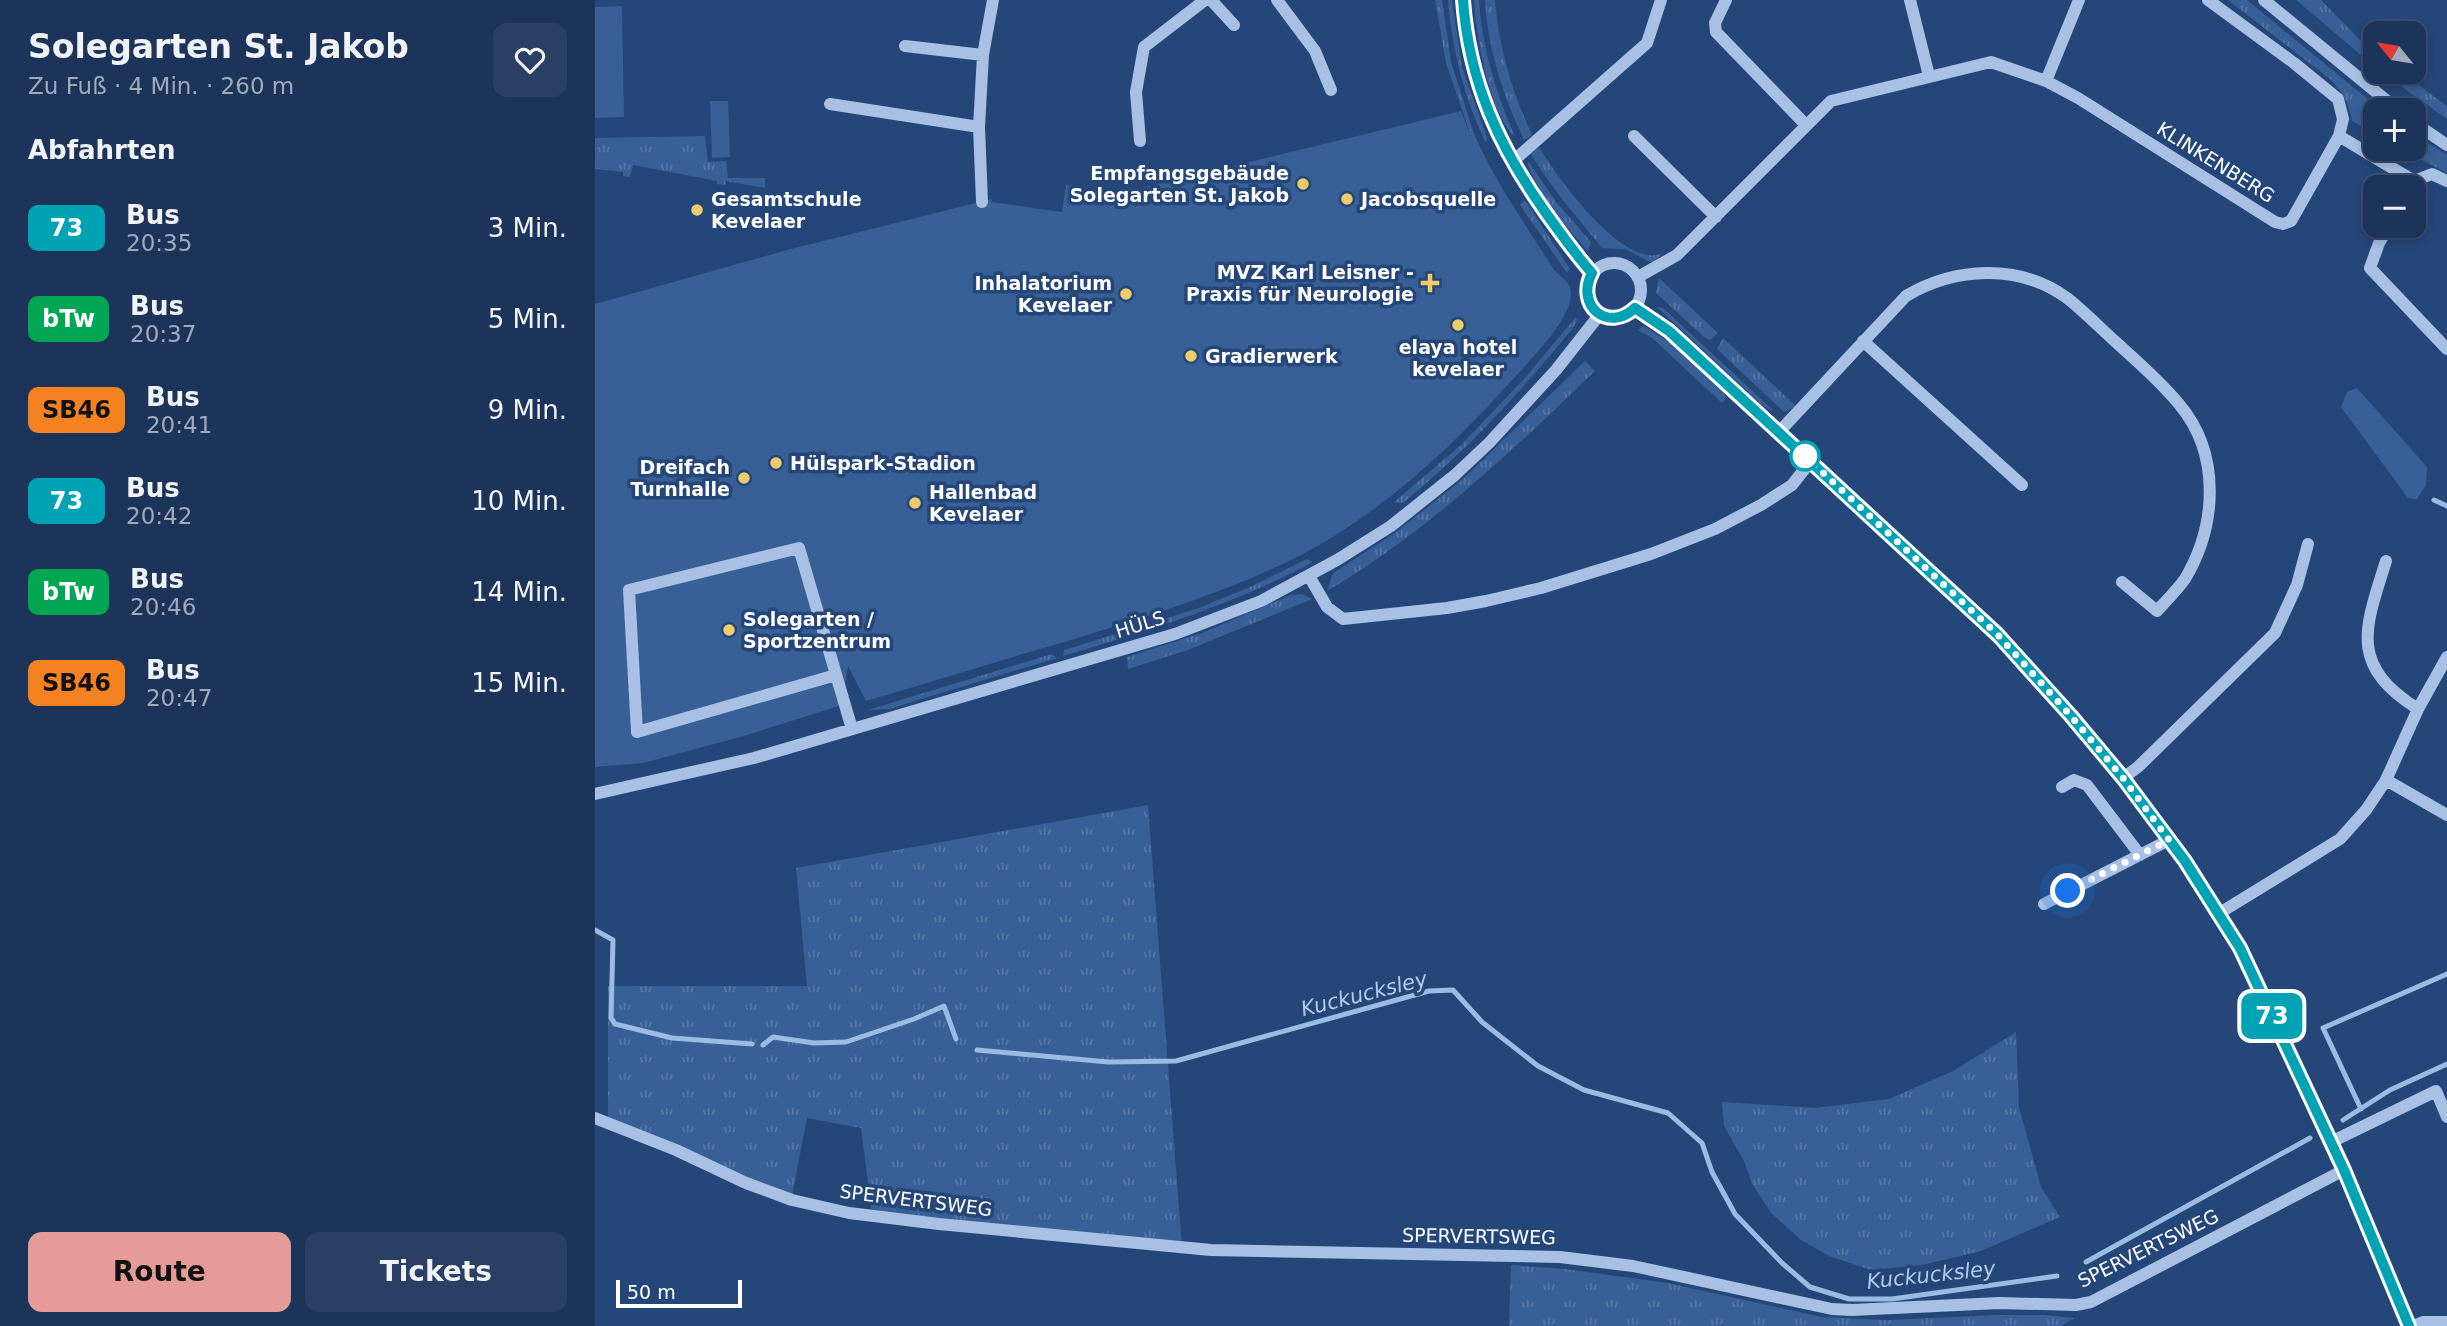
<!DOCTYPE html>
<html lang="de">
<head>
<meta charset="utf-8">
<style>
	body { margin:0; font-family:"DejaVu Sans",sans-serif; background:#293f63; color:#f1f3f6; height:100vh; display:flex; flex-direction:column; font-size:26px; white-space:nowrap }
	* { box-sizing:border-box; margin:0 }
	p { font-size:23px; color:#a0aabb }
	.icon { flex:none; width:38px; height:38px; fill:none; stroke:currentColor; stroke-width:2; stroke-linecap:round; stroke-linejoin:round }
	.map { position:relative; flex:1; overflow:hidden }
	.details { display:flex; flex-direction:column; background:#1c345a; width:595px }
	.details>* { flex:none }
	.badge { padding:0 14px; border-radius:10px; font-size:24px; line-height:46px }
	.needle { width:46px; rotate:300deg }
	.controls { position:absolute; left:1768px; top:21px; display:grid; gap:14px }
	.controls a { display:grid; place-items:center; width:63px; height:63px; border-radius:14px; background:#1c345a; box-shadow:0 4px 10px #0003,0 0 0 2px #3a4f70; font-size:35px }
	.scale { position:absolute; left:21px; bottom:18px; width:126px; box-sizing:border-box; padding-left:7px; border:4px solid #fff; border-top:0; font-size:19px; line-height:24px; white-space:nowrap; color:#fff; -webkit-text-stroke:5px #254678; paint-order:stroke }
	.you { position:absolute; width:35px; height:35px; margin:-18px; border:5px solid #fff; border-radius:50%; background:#1a73e8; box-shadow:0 0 0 10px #1a73e833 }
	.map>.badge { position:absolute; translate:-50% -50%; box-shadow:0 0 0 4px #fff }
	h2 { padding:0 28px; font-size:26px; line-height:63px }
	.round { display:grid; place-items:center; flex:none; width:74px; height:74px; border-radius:14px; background:#293f63 }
	.overview { display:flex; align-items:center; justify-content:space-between; height:119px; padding:0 28px }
	h1 { font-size:33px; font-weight:800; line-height:52px }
	.primary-button { display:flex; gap:14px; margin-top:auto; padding:14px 28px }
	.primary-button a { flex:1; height:80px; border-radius:14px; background:#e69b98; color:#111; font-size:28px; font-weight:800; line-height:80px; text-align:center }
	.primary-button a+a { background:#293f63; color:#f1f3f6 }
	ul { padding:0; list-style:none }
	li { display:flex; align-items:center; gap:21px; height:91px; padding:0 28px }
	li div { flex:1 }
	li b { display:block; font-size:26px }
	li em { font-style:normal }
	li .badge { min-width:77px; font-weight:700; text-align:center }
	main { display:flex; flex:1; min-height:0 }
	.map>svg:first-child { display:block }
	.grass { fill:url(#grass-tufts) }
	.green { fill:#385f96 }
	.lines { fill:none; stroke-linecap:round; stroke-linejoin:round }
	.stream { stroke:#9bbae4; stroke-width:5 }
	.minor { stroke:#a7c0e3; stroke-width:12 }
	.line-casing { stroke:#fff; stroke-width:16 }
	.line { stroke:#00a3b4; stroke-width:10 }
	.walk { stroke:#fff; stroke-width:7; stroke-dasharray:0 12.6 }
	.poi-dot { fill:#edcc6b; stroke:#254678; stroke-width:2.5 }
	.stop-dot { fill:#fff; stroke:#00a3b4; stroke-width:3.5 }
	.labels { text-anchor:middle; stroke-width:7; stroke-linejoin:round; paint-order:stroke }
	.street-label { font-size:19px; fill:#fff; stroke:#254678 }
	.poi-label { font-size:19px; font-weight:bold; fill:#fff; stroke:#254678; text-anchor:start }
	.water-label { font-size:21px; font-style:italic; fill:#b2caeb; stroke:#254678 }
</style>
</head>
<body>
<main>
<section class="details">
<div class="overview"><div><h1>Solegarten St. Jakob</h1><p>Zu Fuß · 4 Min. · 260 m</p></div><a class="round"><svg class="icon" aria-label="heart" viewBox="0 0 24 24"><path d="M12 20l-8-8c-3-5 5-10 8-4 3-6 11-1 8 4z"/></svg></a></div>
<h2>Abfahrten</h2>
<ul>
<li><span class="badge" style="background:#00a3b4;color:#fff">73</span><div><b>Bus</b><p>20:35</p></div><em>3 Min.</em></li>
<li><span class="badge" style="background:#00a651;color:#fff">bTw</span><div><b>Bus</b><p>20:37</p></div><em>5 Min.</em></li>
<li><span class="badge" style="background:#f58220;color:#111">SB46</span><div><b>Bus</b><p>20:41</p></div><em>9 Min.</em></li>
<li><span class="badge" style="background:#00a3b4;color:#fff">73</span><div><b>Bus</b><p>20:42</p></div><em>10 Min.</em></li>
<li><span class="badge" style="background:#00a651;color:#fff">bTw</span><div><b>Bus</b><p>20:46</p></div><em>14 Min.</em></li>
<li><span class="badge" style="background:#f58220;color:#111">SB46</span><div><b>Bus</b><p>20:47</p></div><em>15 Min.</em></li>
</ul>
<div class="primary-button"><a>Route</a><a>Tickets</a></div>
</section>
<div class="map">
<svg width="1852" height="1326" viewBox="0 0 1852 1326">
	<defs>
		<pattern id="grass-tufts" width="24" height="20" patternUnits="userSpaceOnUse" patternTransform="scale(1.75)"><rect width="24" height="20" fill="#385f96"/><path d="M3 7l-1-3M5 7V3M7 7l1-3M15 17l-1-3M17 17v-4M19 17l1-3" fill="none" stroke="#5677a6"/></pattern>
	</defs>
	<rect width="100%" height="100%" fill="#254678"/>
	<!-- grass -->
	<path class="grass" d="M840,0h7l9,62 22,69 -3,2 -24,-70z
		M853,0h4l10,67 25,71 -1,5c-22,-45 -34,-93 -38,-143z
		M879,0h5c3,48 17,93 36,137 -26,-24 -39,-102 -41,-137z
		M890,0h10c4,48 17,92 37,135l-8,5c-21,-45 -36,-90 -39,-140z
		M1633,0h19l134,110h-6v24l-23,-13c-3,-18 -10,-29 -22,-42z
		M1701,0h25l38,39 16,12v16z
		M1786,72h20l46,34v13z
		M1818,134l34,21v18l-46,-24h12z
		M110,136l3,26 18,-1 2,17h37v10l-39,-7 -1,4 -8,-1v-3l-84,-16 -3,12 -7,-1v-4l-28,-3v-31z
		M944,147c17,29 85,124 124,106l-11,10 -27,-14 -23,-1c-25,-31 -51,-60 -71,-94z
		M933,161l29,42 34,39 -3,9c-14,-14 -61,-72 -60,-90z
		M930,200l45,69 -3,4 -47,-68z
		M1064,278l59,55 -8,7 -6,-3 -48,-44z
		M1062,307l6,1 112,104 -12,-6z
		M980,318l3,2 -6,9c-52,64 -106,122 -169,174l-9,-1 67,-57 64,-67z
		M1049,326l25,16 56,52 1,5 -4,4 -70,-65 -14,-8z
		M1128,338l73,68 -12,6 -67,-63z
		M990,361l10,10c-84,81 -168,161 -268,220l6,-18 62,-40 67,-53z
		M712,559l6,3c-80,43 -163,68 -250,94l1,-6 135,-42 53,-22z
		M707,594l10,5 -124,51 -60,19 -1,-12 75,-24 89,-38z
		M457,654l5,4 -168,51 -21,1z
		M553,805l34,442 -310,-32 -11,-87 -54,-10 -15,78 -184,-73v-137h199l-11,-118z
		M1421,1032l3,75 22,80 19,30 -79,34 -59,14 -51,5 -42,-14 -28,-16 -30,-27 -19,-29 -8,-23 -20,-35 -2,-24 93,6 74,-9 64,-28z
		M916,1265l54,4 103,14 154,34 63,3 112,-5h49l29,3 -14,8h-552z"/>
	<!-- green -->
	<path class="green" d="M27,6l2,111 -29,1v-111z
		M115,101h18l2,56 -18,1z
		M866,111l8,21 4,-1c20,48 52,93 80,137 7,10 17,12 18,24 2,26 -41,68 -58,87 -64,72 -141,143 -230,185 -73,34 -152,58 -229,81 -63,18 -125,38 -188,56l-18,-35 -6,39 -98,31 -101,27 -48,4v-463l192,-54 205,-51v3l70,10 4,-27 59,7z
		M1762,388l70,79 -1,18 -9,14 -9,-1 -67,-91 6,-15z"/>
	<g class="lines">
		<!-- stream -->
		<path class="stream" d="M1839,500l13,6
			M0,930l18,10 -2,78 4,6 57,14 80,6
			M168,1045l10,-8 41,6 32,-1 68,-23 30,-13 12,33
			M382,1050l131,12 68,-1 253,-70 24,-1 29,32 56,44 46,24 84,23 34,30 10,29 23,42 47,49 28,24 39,12h43l165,-23
			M1766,1109l-38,-81 124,-54
			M1748,1120l47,-30 57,-26
			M1491,1262l224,-124"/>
		<!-- minor -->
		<path class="minor" d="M616,0l23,25
			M682,0l38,51 16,39
			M868,0c8,104 60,197 129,273
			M1131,0l-11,23 1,9 90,93
			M1315,0l19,76
			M1484,0l-33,81 32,17 197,124 8,2 8,-3 48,-85 4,-17 -5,-20 -44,-36 -86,-63
			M1669,0l134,110
			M310,46l78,9
			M235,104l149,23
			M1818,122l34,23
			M1039,136l82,81
			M1744,136l75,45
			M545,141l-4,-49 8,-45 61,-47
			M917,162l135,-119 14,-43
			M1815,187l4,-6 18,-7 15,7
			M387,202l-3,-75 4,-72 10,-55
			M1794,226l-10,17 -9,25 77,81
			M992 290a27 27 0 1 1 54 0a27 27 0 1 1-54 0Z
			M1043,277l39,-22 154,-154 160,-39 55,19
			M1040,308l34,23 329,304 73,81 52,62 62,83 55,87 104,222 65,156
			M1268,341l159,144
			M1184,432l127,-136c49,-29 113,-33 161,2 18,14 34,31 51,46 21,19 43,38 61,60 42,50 38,121 6,175 -8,11 -19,22 -28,32l-35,-29
			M1791,561c-21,67 -38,104 32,148
			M714,576l18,31 16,12 104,-11 39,-7 55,-13 110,-34 64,-25 46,-24 31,-20 19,-24
			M241,675l-199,57 -8,-142 170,-42 53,181
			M1528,778l15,-11 137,-134 22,-48 11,-41
			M1791,780l61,35
			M1467,787l12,-7 13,5 53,70
			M0,794l159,-36 421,-124 86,-33 76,-41 54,-34 64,-51 34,-32 67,-73 44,-56
			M1449,904l125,-64
			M1623,914l122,-75 26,-29 20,-30 32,-71 29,-52
			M0,1118l81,32 70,33 46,17 57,13 90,11 272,26 349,7 73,9 199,43 20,1 147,-7 77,2 15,-3 253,-132
			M1736,1142l105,-51 11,26
			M1818,1326l10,-4h24"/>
	</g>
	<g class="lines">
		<defs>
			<path id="line" d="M868,0c6,82 36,147 83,213 15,21 29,41 46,60 -17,33 16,60 43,35l34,23 329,304 73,81 52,62 62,83 55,87 104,222 65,156"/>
		</defs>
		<!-- line casing -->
		<use href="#line" class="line-casing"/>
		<!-- line -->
		<use href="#line" class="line"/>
		<!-- walk -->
		<path class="walk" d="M1210,456l193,179 73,81 52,62 46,62 -101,51"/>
	</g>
	<!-- markers -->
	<g class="poi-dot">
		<circle cx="708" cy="184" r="7"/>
		<circle cx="752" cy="199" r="7"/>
		<circle cx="102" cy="210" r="7"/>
		<path d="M831.5 272.5h7v7h7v7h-7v7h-7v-7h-7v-7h7z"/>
		<circle cx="531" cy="294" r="7"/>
		<circle cx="863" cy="325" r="7"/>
		<circle cx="596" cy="356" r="7"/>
		<circle cx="181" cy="463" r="7"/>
		<circle cx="149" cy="478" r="7"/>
		<circle cx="320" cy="503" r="7"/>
		<circle cx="134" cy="630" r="7"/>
	</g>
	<circle class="stop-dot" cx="1210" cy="456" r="14"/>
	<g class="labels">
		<!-- street labels -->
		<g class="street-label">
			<text transform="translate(1621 162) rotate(32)" y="7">KLINKENBERG</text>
			<text transform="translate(545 624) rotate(-17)" y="7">HÜLS</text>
			<text transform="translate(321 1200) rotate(7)" y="7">SPERVERTSWEG</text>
			<text transform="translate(884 1236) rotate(1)" y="7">SPERVERTSWEG</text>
			<text transform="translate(1553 1248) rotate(-26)" y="7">SPERVERTSWEG</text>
		</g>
		<!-- poi labels -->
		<g class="poi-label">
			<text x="694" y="180" text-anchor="end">Empfangsgebäude<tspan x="694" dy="22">Solegarten St. Jakob</tspan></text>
			<text x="116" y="206">Gesamtschule<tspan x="116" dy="22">Kevelaer</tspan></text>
			<text x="766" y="206">Jacobsquelle</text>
			<text x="819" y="279" text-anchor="end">MVZ Karl Leisner -<tspan x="819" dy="22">Praxis für Neurologie</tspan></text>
			<text x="517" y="290" text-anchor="end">Inhalatorium<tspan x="517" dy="22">Kevelaer</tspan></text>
			<text x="863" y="354" text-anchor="middle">elaya hotel<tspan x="863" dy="22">kevelaer</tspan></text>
			<text x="610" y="363">Gradierwerk</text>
			<text x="195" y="470">Hülspark-Stadion</text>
			<text x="135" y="474" text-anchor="end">Dreifach<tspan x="135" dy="22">Turnhalle</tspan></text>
			<text x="334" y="499">Hallenbad<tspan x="334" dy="22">Kevelaer</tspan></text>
			<text x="148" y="626">Solegarten /<tspan x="148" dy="22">Sportzentrum</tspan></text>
		</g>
		<!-- water labels -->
		<g class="water-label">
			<text transform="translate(769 994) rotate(-14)" y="7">Kuckucksley</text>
			<text transform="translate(1336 1275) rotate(-6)" y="7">Kuckucksley</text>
		</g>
	</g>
</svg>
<div class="controls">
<a><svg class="needle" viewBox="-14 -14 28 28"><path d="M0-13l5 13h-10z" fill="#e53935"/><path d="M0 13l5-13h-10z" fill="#a0aabb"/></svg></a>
<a>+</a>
<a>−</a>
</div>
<div class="scale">50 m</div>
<div class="you" style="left:1473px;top:891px"></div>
<b class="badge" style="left:1677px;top:1016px;background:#00a3b4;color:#fff">73</b>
</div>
</main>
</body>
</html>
